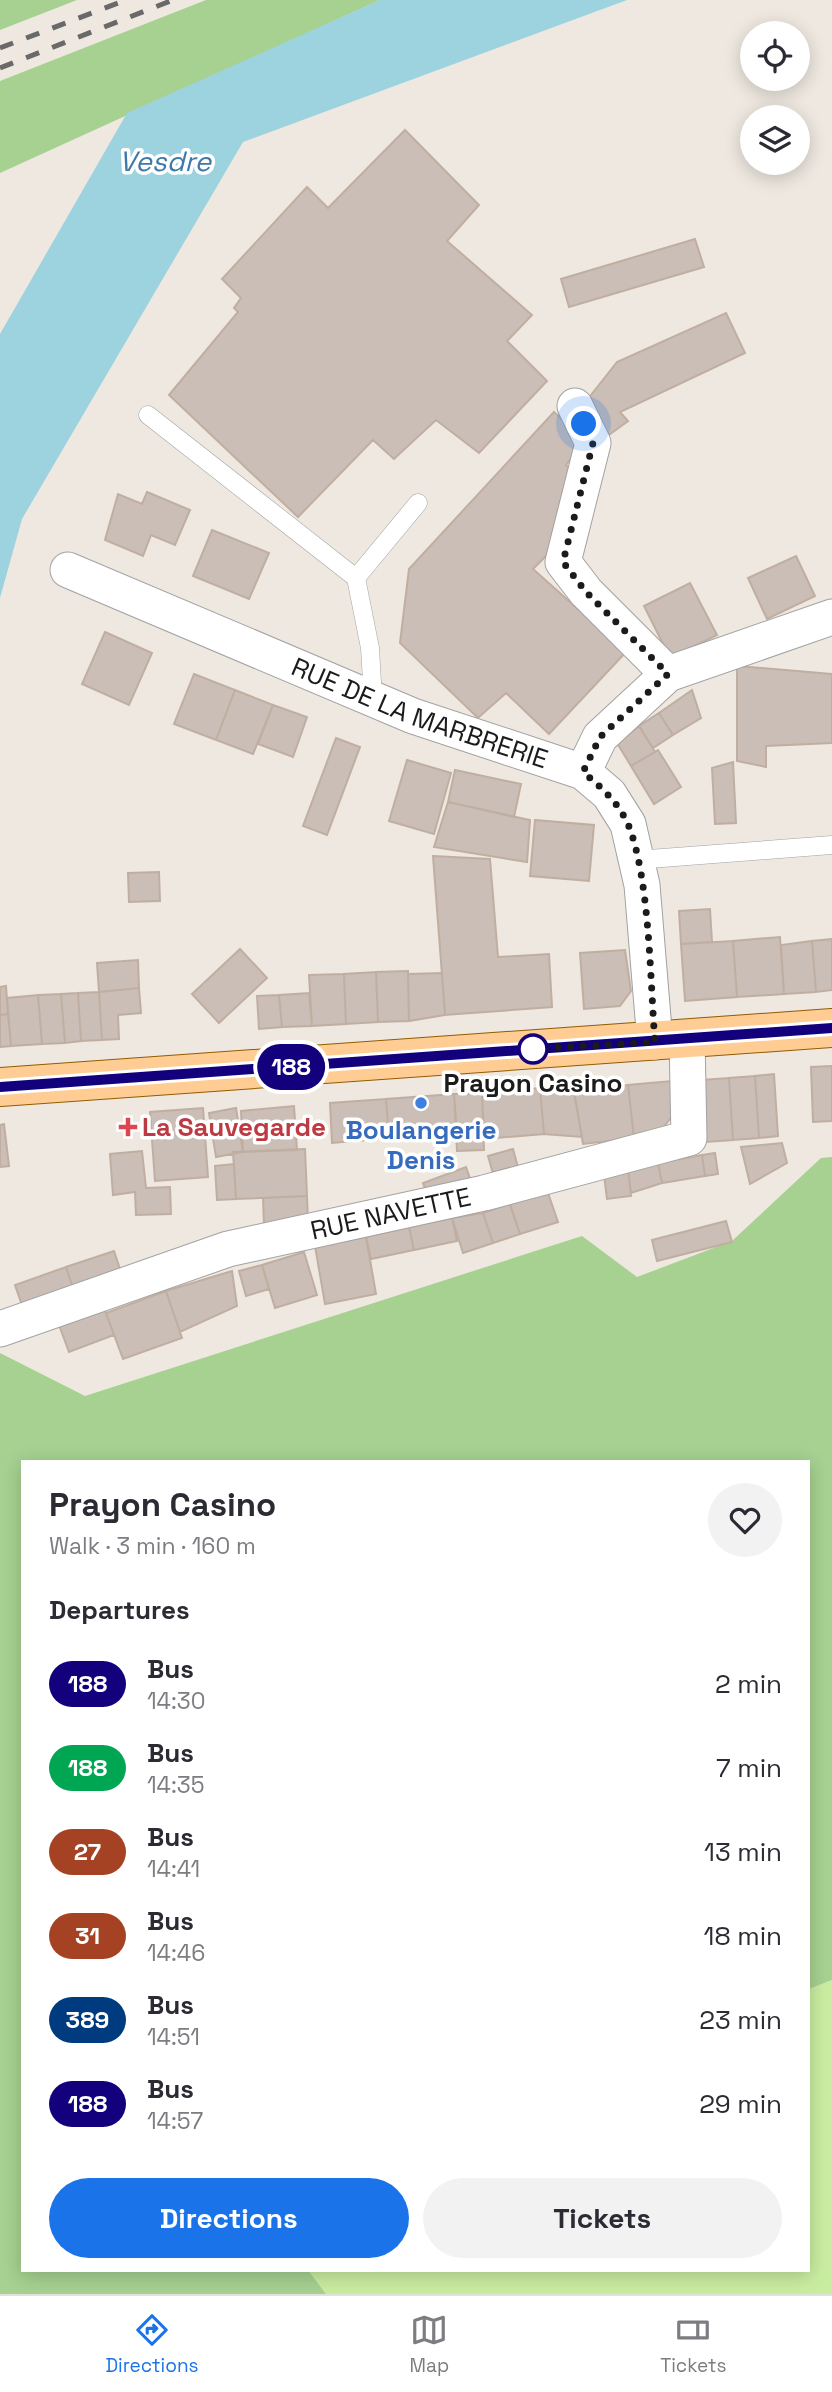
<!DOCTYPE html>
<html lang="en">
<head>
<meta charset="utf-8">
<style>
	body { margin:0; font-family:"Space Grotesk",sans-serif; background:#f2f2f3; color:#2b2b33; height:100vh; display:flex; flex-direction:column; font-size:26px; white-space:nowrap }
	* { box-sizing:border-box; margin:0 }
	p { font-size:23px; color:#7c7c81 }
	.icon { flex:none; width:38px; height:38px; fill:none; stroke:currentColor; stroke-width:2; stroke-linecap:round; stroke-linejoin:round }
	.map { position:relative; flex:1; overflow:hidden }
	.side { position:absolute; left:21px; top:1460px; width:789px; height:812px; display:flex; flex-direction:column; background:#fff; border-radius:0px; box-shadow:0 4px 18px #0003 }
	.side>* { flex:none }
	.badge { padding:0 14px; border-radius:23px; font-size:24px; line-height:46px }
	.tools { position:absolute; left:740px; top:21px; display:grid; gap:14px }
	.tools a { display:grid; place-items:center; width:70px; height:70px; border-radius:50%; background:#fff; box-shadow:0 4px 18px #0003; font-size:35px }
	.you { position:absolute; width:35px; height:35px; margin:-18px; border:5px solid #fff; border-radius:50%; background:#1a73e8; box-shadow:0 0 0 10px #1a73e833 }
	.map>.badge { position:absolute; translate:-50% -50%; box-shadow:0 0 0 4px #fff }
	h2 { padding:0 28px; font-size:26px; line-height:63px }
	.round { display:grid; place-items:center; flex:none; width:74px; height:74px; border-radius:37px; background:#f2f2f3 }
	.summary { display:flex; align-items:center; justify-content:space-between; height:119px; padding:0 28px }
	h1 { font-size:33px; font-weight:800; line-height:52px }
	.primary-button { display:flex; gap:14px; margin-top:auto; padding:14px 28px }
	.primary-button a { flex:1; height:80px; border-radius:42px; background:#1a73e8; color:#fff; font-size:28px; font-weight:800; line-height:80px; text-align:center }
	.primary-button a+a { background:#f2f2f3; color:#2b2b33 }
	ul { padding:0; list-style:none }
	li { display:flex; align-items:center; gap:21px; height:84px; padding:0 28px }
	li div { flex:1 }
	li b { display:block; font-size:26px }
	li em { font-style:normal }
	li .badge { min-width:77px; font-weight:700; text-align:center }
	.dock { display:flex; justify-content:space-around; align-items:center; height:98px; border-top:2px solid #e1e1e2; background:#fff; font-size:19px; color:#7c7c81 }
	.dock a { display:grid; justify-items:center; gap:4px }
	.dock .current { color:#1a73e8 }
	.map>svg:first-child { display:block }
	.grass { fill:#c9eda0 }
	.forest { fill:#a6d191 }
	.water { fill:#9cd3df }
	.building { fill:#cabeb6; stroke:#c0aea1; stroke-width:2 }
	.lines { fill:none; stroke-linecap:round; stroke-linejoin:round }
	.lane-casing { stroke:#a2a2a2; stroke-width:19 }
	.street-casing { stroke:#a2a2a2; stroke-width:37 }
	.primary-casing { stroke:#925c00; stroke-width:40 }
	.lane { stroke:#fff; stroke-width:18 }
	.street { stroke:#fff; stroke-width:35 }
	.primary { stroke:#ffcc93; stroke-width:38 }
	.rail { stroke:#696969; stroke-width:5; stroke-dasharray:14 14; stroke-linecap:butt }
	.line-casing { stroke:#fff; stroke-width:16 }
	.line { stroke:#12007c; stroke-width:10 }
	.walk { stroke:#1b1b1b; stroke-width:7; stroke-dasharray:0 12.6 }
	.stop-dot { fill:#fff; stroke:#12007c; stroke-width:3.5 }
	.shop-dot { fill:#3f7fe0; stroke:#fff; stroke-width:2.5 }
	.health-dot { fill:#e0444e; stroke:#fff; stroke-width:2.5 }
	.labels { text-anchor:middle; stroke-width:7; stroke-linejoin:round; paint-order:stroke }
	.street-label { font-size:26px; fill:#1b1b1b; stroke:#fff }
	.stop-label { font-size:26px; font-weight:bold; fill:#1b1b1b; stroke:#fff }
	.health-label { font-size:26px; font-weight:bold; fill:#be3a42; stroke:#fff; text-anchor:start }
	.shop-label { font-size:26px; font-weight:bold; fill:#366cbe; stroke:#fff }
	.water-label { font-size:28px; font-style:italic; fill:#4079a9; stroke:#fff }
</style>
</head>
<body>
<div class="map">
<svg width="832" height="2294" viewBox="0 0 832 2294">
	<rect width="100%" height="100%" fill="#eee8e0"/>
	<!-- grass -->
	<path class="grass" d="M832,1980v314h-506l-18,-24h500l1,-281z"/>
	<!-- forest -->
	<path class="forest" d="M0,0h77l-77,30z
		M206,0h174l-380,173v-92z
		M832,1157v823l-23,9 -1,-528h-785v809h285l18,24h-326v-941l85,43 497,-160 55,41 95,-36 89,-83z"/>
	<!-- water -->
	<path class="water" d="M380,0h247l-384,142 -221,377 -22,79v-264l127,-221z"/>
	<!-- building -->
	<path class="building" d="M405,130l74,75 -32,36 85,74 -25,26 40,40 -68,72 -43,-33 -42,39 -21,-19 -75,77 -129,-122 69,-83 -4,-4 7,-10 -19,-19 85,-92 21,21z
		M695,239l9,28 -135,40 -8,-28z
		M726,313l19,40 -125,59 8,9 -19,14 -25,-31 33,-42z
		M554,412l31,29 -19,24 9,10 -28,80 -14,14 93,83 -77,82 -43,-41 -28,25 -78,-75 9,-74z
		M147,492l43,18 -15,35 -24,-10 -8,21 -38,-16 13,-46 24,10z
		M212,530l57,23 -20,46 -56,-23z
		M796,556l19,40 -48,23 -19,-41z
		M690,583l27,52 -47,23 -26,-52z
		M105,632l47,21 -23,52 -47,-21z
		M737,666l95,8v69l-66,3v21l-29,-6z
		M194,674l41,16 -19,50 -42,-16z
		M235,690l38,15 -20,49 -37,-14z
		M692,690l9,28 -28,17 -14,-22z
		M273,705l34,12 -14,40 -35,-13z
		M659,713l14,22 -20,13 -14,-22z
		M639,726l16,26 -24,14 -14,-23z
		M336,738l24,9 -33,88 -24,-9z
		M658,750l23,37 -27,17 -23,-38z
		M407,760l44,13 -17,61 -45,-13z
		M733,762l3,61 -21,1 -3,-56z
		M455,770l66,14 -7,33 -66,-15z
		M448,802l82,18 -3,42 -93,-15z
		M535,820l59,5 -5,56 -59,-5z
		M433,856l57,3 8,98 51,-3 3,53 -107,8z
		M159,872l1,29 -31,1 -1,-29z
		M710,909l2,33 -31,2 -2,-33z
		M780,937l4,57 -47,3 -4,-56z
		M832,939v51l-16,2 -4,-51z
		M733,941l4,56 -52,4 -4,-57z
		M812,941l4,51 -32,2 -3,-49z
		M240,949l27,29 -48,45 -27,-29z
		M625,950l6,41 -11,15 -36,3 -4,-56z
		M138,960l1,28 -40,4 -2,-29z
		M408,971l1,50 -31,1 -2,-50z
		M376,972l2,50 -32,2 -2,-50z
		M442,973l3,42 -36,6 -1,-47z
		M344,974l2,50 -34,2 -3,-51z
		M6,986l2,28 -8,1v-28z
		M139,988l2,25 -23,2 1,24 -17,1 -3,-48z
		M99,992l3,48 -21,1 -3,-48z
		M78,993l3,48 -16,2 -4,-49z
		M309,993l3,33 -30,1 -3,-32z
		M61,994l4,49 -23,1 -4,-49z
		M38,995l4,49 -31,2 -4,-48z
		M279,995l3,32 -23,2 -2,-33z
		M8,1014l3,32 -11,1v-32z
		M832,1066v55l-19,1 -2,-55z
		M774,1074l4,62 -19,2 -4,-62z
		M755,1076l4,62 -26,2 -4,-62z
		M729,1078l4,62 -28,2 -4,-62z
		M672,1081l4,30 -13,17 -29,10 -6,-53z
		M628,1085l6,53 -51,6 -9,-53z
		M573,1087l9,50 -38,-3 -4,-46z
		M540,1088l4,46 -60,5 -2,-46z
		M482,1093l2,57 -27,1 -3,-57z
		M454,1094l3,40 -68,4 -3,-39z
		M386,1099l3,39 -57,5 -2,-40z
		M294,1106l3,44 -54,2 -2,-41z
		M203,1108l5,69 -53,4 -5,-69z
		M236,1108l7,44 -27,5 -7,-44z
		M4,1124l5,42 -9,1v-42z
		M782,1143l5,20 -37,21 -9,-37z
		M305,1149l2,47 -71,3 -3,-47z
		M513,1149l6,22 -25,6 -6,-21z
		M142,1151l4,37 24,-1 1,27 -35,1 -1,-23 -22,3 -3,-41z
		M715,1153l3,21 -13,2 -3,-21z
		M702,1155l3,21 -43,7 -4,-20z
		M658,1163l4,20 -31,10 -3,-24z
		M234,1164l2,35 -19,1 -2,-34z
		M466,1167l6,17 -43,16 -6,-17z
		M628,1169l3,27 -24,3 -3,-24z
		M547,1190l11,32 -38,12 -11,-32z
		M307,1196l1,27 -44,2 -1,-27z
		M510,1204l10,30 -27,9 -10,-30z
		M483,1213l10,30 -30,10 -11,-35z
		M452,1218l5,23 -43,9 -5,-23z
		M726,1221l6,21 -75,19 -5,-21z
		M409,1227l5,23 -43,9 -5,-22z
		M366,1237l10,57 -51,10 -10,-58z
		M114,1251l8,24 -48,16 -8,-24z
		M304,1252l13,43 -42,13 -13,-43z
		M262,1265l7,24 -23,7 -7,-25z
		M66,1267l8,24 -51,17 -8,-23z
		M232,1271l5,35 -57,26 -14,-41z
		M166,1291l16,47 -59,21 -17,-46z
		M104,1308l10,27 -45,17 -10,-27z"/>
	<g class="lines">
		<defs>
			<path id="lane" d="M148,415l208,163
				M373,699l-3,-51 -14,-70 62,-75
				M636,860l196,-15"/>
			<g id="street">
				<path d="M575,406l18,37 -30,119 23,30 82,82"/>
				<path id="s1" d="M68,570l345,146 170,56 26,22 19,30 14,61 13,157"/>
				<path d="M583,772l17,-35 68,-63 164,-57"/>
				<path id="s2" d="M0,1329l228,-80 256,-56 205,-55 -2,-100"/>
			</g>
			<path id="primary" d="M0,1087l832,-59"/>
		</defs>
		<!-- lane casing -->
		<use href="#lane" class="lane-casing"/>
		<!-- street casing -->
		<use href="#street" class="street-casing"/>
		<!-- primary casing -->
		<use href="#primary" class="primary-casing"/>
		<!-- lane -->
		<use href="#lane" class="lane"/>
		<!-- street -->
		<use href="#street" class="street"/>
		<!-- primary -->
		<use href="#primary" class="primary"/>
		<!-- rail -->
		<path class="rail" d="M0,48l126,-48
			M0,68l173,-68"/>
	</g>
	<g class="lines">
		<defs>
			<path id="line" d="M0,1087l832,-59"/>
		</defs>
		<!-- line casing -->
		<use href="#line" class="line-casing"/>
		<!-- line -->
		<use href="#line" class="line"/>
		<!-- walk -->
		<path class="walk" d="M533,1049l122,-7c-5,-61 -5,-164 -27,-218 -10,-22 -27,-37 -45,-52l17,-35 68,-63 -82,-82 -23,-30 30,-119 -9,-19"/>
	</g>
	<!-- markers -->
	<circle class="stop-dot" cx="533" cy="1049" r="14"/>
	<circle class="shop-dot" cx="421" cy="1103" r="7"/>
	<path class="health-dot" d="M124.5 1116.5h7v7h7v7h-7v7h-7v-7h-7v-7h7z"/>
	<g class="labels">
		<!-- street labels -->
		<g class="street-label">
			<text dy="9" stroke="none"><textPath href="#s1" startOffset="380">RUE DE LA MARBRERIE</textPath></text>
			<text dy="9" stroke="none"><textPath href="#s2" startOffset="408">RUE NAVETTE</textPath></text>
		</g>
		<!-- stop labels -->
		<g class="stop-label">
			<text x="533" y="1092">Prayon Casino</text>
		</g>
		<!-- health labels -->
		<g class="health-label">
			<text x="142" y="1136">La Sauvegarde</text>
		</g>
		<!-- shop labels -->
		<g class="shop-label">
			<text x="421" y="1139">Boulangerie<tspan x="421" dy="30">Denis</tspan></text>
		</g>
		<!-- water labels -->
		<g class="water-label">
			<text x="165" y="171">Vesdre</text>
		</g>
	</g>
</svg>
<div class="tools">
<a><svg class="icon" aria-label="locate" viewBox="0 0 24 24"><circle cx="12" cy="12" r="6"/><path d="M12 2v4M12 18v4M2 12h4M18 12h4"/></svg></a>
<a><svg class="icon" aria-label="layers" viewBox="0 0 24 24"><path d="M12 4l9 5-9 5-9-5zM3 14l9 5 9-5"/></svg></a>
</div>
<div class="you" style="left:584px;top:424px"></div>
<b class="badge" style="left:291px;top:1067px;background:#12007c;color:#fff">188</b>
<section class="side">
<div class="summary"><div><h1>Prayon Casino</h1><p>Walk · 3 min · 160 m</p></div><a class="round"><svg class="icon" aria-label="heart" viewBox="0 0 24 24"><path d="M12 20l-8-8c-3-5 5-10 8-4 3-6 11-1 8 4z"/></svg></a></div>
<h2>Departures</h2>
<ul>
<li><span class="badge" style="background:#12007c;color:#fff">188</span><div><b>Bus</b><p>14:30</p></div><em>2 min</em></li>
<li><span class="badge" style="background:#00a651;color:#fff">188</span><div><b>Bus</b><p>14:35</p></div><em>7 min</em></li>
<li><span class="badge" style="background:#a64224;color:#fff">27</span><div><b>Bus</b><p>14:41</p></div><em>13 min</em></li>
<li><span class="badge" style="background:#a64224;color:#fff">31</span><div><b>Bus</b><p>14:46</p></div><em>18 min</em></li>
<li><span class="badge" style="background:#003b80;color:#fff">389</span><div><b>Bus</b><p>14:51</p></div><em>23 min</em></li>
<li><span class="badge" style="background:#12007c;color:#fff">188</span><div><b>Bus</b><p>14:57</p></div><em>29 min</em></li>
</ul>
<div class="primary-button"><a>Directions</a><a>Tickets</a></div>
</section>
</div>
<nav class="dock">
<a class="current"><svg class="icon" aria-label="directions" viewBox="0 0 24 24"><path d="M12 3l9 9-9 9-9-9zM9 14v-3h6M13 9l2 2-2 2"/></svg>Directions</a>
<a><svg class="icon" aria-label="map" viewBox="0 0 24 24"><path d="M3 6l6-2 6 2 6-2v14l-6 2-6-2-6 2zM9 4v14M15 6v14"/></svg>Map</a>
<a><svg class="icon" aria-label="tickets" viewBox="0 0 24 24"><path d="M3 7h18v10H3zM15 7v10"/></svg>Tickets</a>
</nav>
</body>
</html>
